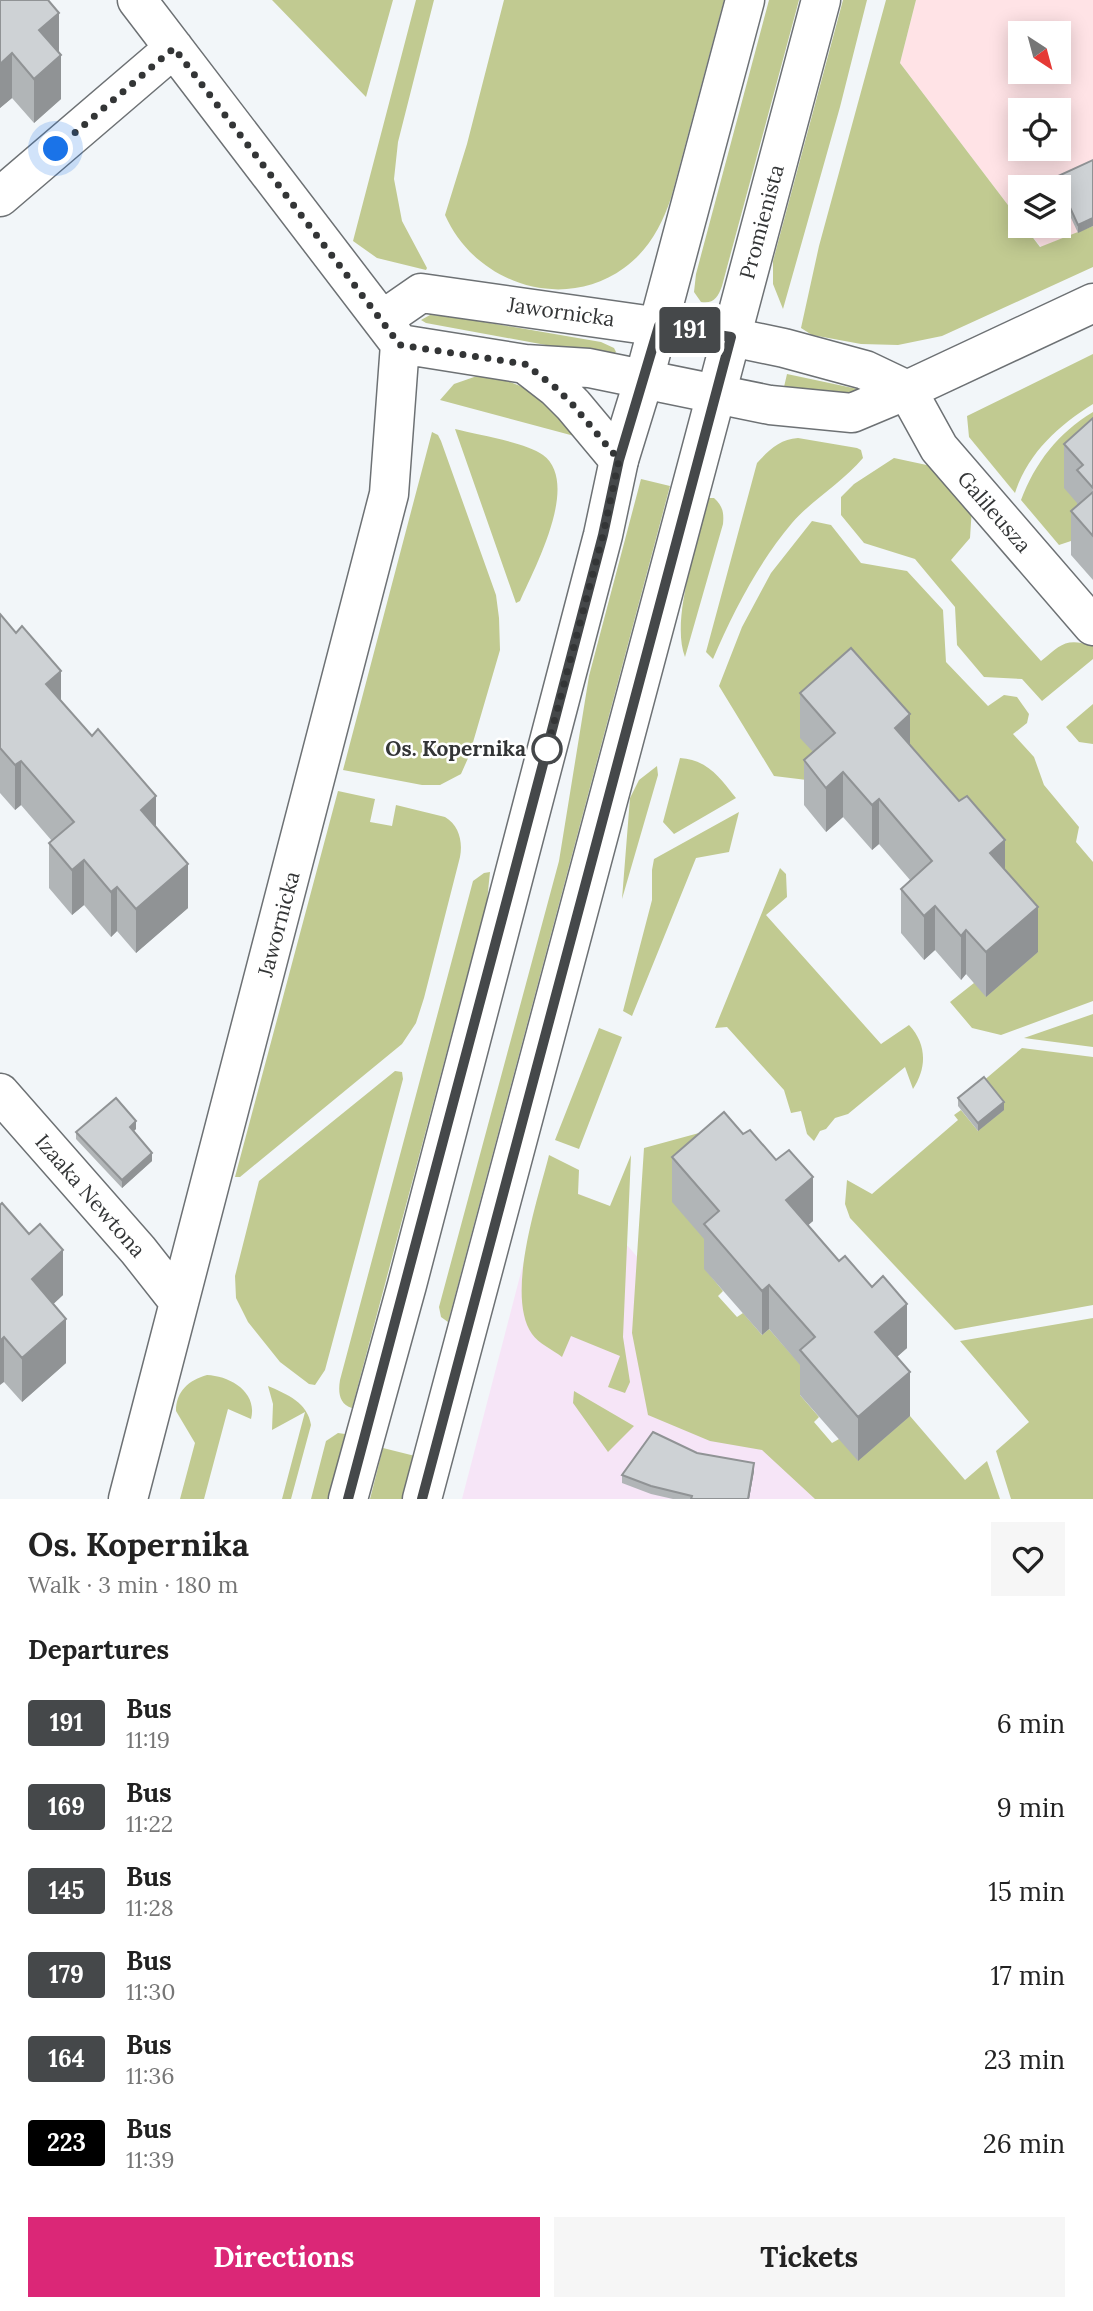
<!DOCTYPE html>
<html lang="en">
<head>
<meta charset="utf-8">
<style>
	body { margin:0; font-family:Lora,serif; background:#f6f6f6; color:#222; height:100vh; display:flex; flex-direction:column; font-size:26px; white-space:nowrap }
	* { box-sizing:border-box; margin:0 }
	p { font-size:23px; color:#767676 }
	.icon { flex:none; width:38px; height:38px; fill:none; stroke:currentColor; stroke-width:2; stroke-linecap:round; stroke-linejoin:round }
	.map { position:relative; height:1499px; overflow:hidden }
	.sheet { display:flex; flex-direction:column; background:#fff; flex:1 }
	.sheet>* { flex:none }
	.badge { padding:0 14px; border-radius:5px; font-size:24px; line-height:46px }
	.needle { width:46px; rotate:144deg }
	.buttons { position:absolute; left:1008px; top:21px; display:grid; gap:14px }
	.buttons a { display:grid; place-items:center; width:63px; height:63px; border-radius:0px; background:#fff; box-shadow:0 4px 18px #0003; font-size:35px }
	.you { position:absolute; width:35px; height:35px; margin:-18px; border:5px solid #fff; border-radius:50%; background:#1a73e8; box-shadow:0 0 0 10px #1a73e833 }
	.map>.badge { position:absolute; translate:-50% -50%; box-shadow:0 0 0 4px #fff }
	h2 { padding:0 28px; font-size:26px; line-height:63px }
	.round { display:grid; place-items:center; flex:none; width:74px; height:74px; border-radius:0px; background:#f6f6f6 }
	.overview { display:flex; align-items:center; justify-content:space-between; height:119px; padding:0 28px }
	h1 { font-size:33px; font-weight:700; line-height:52px }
	.primary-button { display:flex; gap:14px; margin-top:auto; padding:14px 28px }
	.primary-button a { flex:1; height:80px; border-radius:0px; background:#db2777; color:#fff; font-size:28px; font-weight:700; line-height:80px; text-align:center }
	.primary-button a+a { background:#f6f6f6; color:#222 }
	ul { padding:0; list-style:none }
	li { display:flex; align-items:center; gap:21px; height:84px; padding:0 28px }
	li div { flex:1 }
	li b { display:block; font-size:26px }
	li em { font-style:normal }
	li .badge { min-width:77px; font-weight:700; text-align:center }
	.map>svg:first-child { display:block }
	.commercial { fill:#f6e5f7 }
	.industrial { fill:#ffe3e6; fill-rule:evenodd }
	.green { fill:#c1ca91 }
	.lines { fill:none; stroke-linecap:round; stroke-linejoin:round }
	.minor-casing { stroke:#6d7174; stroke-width:41 }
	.tertiary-casing { stroke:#6d7174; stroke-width:41 }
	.minor { stroke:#fff; stroke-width:38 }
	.tertiary { stroke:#fff; stroke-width:38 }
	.wall { fill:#b1b5b7 }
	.shaded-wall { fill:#909395 }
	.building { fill:#ced2d5; stroke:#909395; stroke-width:2 }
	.line-casing { stroke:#fff; stroke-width:16 }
	.line { stroke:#45484a; stroke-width:10 }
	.walk { stroke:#333536; stroke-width:7; stroke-dasharray:0 12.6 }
	.stop-dot { fill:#fff; stroke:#45484a; stroke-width:3.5 }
	.labels { text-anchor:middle; stroke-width:5; stroke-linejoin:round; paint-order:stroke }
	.street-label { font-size:21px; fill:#333536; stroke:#fff }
	.stop-label { font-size:21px; font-weight:bold; fill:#333536; stroke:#fff; text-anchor:end }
</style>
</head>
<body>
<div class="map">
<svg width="1093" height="1499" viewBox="0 0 1093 1499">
	<rect width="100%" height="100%" fill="#f2f6f9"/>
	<!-- commercial -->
	<path class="commercial" d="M545,1180l66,27 -5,14 242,278h-386z"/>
	<!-- industrial -->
	<path class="industrial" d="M916,0h177v226l-52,21 -17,-21h35v-39h-39v34l-120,-158zM1020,33h39v39h-39zM1020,110h39v39h-39z"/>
	<!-- green -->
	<path class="green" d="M272,0h121l-27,97z
		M416,0h18l-36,142 -4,37 8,42 25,47 -1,2 -49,-12 -24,-17z
		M504,0h220l-53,198c-9,27 -23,53 -47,70 -62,45 -149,15 -179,-53l22,-71z
		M769,0h30l-77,286c-4,11 -8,18 -21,16l-7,-10 2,-18z
		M843,0h24l-27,107 -57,202 -10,-25v-23z
		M886,0h30l-16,63 120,158v5h4l16,21 53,-21v41l-151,69 -44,9 -37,-1 -49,-9 -11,-7 18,-82z
		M430,315l19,1 152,26 13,6 2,4 -5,5 -185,-34 -5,-3z
		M1093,354v50c-35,22 -65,49 -78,89l-46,-56 -2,-21z
		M787,374l80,17 -3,7 -80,-11z
		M477,376c52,3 67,27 101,61l-138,-37 14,-16z
		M1093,412v51l-10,47 -12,31 -12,4 -38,-45c14,-37 37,-67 72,-88z
		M455,429c23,6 70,13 88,26 38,28 -9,114 -23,146l-4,2z
		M432,432l6,3 3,6 55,154 3,23 1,32 -31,106 -8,18 -21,11h-18l-79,-15z
		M798,438l59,10 4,2 2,8c-20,24 -50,41 -71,65 -33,39 -59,89 -79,136l-7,-7 51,-189c12,-13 23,-24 41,-25z
		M894,458l42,9 36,40 -2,31 -19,22 90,101c20,-16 24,-24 52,-15v13l-51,42 -20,-22 -38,-2 -27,-32 -2,-38 -40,-48 -51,-16 -23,-28v-18l13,-13z
		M641,479l29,7 -222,836 -7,-5 -2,-10 120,-446 30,-185z
		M709,498h5c9,8 10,15 9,26l-38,133c-15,-38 14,-118 24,-159z
		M812,521l19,4 30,38 46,8 36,39 3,52 42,44 16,-11 13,2 12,17 -2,9 -14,11 21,23 10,28 35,42 -3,15 17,20v139l-92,34 -29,-7 -22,-26 24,-19 64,-31 -210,-183 -13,12 -41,-5 -55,-90 23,-59 29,-54z
		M1093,704v40l-14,-2 -13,-15z
		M680,758c28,2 39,19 56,40l-62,36 -11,-12z
		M657,766l1,9 -36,124 8,-101 9,-18z
		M338,791l37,8 -5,23 22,4 4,-21 49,12c14,8 18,25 15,40l-36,141 -8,25 -14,21 -162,133h-5z
		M739,812l-10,40 -33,6 -64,158 -9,-5 29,-111v-30l2,-11z
		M780,868l6,6 1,23 -21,18 115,129 28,-19c18,19 18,43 4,64l-8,-22 -57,47 -13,4 -9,11 -6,2 -6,10 -7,-7 -6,-23 -10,2 -7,-23 -57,-63 -12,1z
		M490,872l-3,29 -135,507c-13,-4 -14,-16 -12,-28l133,-499 11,-8z
		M1093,1014v33l-69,-9z
		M599,1028l23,9 -43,112 -24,-9z
		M1022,1048l71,9v248l-138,25 -105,-112 -5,-14 2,-24 25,14 86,-74 -4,-5 7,-5 17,21 4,-49z
		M395,1071l7,1 1,7 -78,291 -10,15 -6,-1 -29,-22 -32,-40 -12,-24 -1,-22 24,-95z
		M721,1127l-10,119 -6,23 18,22 -5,5 19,21 6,-4 19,22 7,-6 38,43 -7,23 19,22 -5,5 18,21 7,-4 71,-23 55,64 22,-19 13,38h-185l-53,-49 -52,-9 -62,-26 -16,-82 12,-185z
		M549,1155l30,15 -1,24 32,12 21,-51 -8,182 7,45 -5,11 -17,-6 12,-31 -49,-20 -9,21c-9,-7 -24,-14 -30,-23 -27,-39 6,-135 17,-179z
		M1093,1318v181h-82l-15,-48 33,-29 -69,-81z
		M207,1375c23,1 51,17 44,44l-23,-10 -24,90h-24l15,-56 -19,-32c0,-20 13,-31 31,-36z
		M268,1386c19,8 40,17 43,39l-20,74h-9l23,-87 -33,18 1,-26z
		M574,1391l60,35 -26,26 -35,-49z
		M338,1433l7,1 -17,65h-17l15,-58z
		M383,1448l32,8 -12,43h-33z"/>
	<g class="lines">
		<defs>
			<path id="minor" d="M0,197l174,-149
				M382,320l39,-27 310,44 53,11 81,22 42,20
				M400,344l125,20 64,4 181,37 82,8 55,-23 186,-87
				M525,364l31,24 17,17 46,55
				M907,390l32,58 154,178
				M0,1093l138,157 41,52
				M128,1499l261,-1005 11,-150 -263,-344"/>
			<path id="tertiary" d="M348,1499l59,-214 140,-536 56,-214 16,-75 25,-81 101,-379
				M422,1499l399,-1499"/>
		</defs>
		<!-- minor casing -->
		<use href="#minor" class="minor-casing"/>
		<!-- tertiary casing -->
		<use href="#tertiary" class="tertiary-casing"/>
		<!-- minor -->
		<use href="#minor" class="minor"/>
		<!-- tertiary -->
		<use href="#tertiary" class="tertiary"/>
	</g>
	<!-- wall -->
	<path class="wall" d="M0,0l59,53 2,46 -27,24 -22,-25 -12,10z
		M1093,160l-15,73 -19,-41v-5h-2l-1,-2v-8z
		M1093,418v162l-22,-25v-44l6,-6v-2l-13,-15v-44z
		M0,614l61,87 95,126 32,81 -52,45 -19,-22 -6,6 -27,-32 -12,10 -23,-27v-45l3,-2 -31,-36 -6,5 -15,-17z
		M800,693l110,52 95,125 33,82 -52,45 -20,-23 -5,6 -26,-30 -11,10 -23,-27v-44l9,-9 -31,-36 -7,6 -29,-33 -17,15 -22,-27v-45l9,-8 -13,-14z
		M958,1098l46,12 -26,21 -20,-25z
		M136,1129l-3,2 19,30 -30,27 -46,-49v-7z
		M672,1157l141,64 -5,4 99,123 -10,9 13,59 -52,45 -58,-66v-30l-31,-36 -7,6 -58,-66v-30l-32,-37z
		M0,1205l63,90 -10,9 13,59 -44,39 -18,-20z
		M697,1453l57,18 -5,28h-76l-22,-5 -29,-11v-8z"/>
	<!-- shaded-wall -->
	<path class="shaded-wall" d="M59,13v43l2,-1v44l-27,24v-44l5,-49z
		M12,53v45l-12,10v-44z
		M1093,218v8l-15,7v-8z
		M61,671v44l-15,-31z
		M910,714v45l-15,-31z
		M21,761v44l-6,5v-45z
		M843,772v45l-17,15v-44z
		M156,796v45l-15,-31z
		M879,799v45l-7,6v-45z
		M1005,840v45l-15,-32z
		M84,860v45l-12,10v-45z
		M188,864v44l-52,45v-44z
		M117,887v44l-6,6v-45z
		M935,906v44l-11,10v-44z
		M1038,907v45l-52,45v-45z
		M966,930v44l-5,6v-44z
		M1004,1102v8l-26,21v-8z
		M136,1121v8l-6,6v-8z
		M152,1153v8l-30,27v-8z
		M813,1177v44l-27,23v-44z
		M63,1250v45l-31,29v-45z
		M769,1285v44l-7,6v-44z
		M907,1304v44l-32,28v-44z
		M66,1319v44l-44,39v-44z
		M4,1337v45l-4,3v-44z
		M910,1372v44l-52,45v-44z
		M754,1463v8l-5,28h-1z"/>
	<!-- building -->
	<path class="building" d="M0,0h48l11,13 -20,17 22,25 -27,24 -22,-26 -12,11z
		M1093,160v58l-15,7 -22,-48z
		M1093,418v70l-16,-18 6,-5 -19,-21z
		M1093,492v44l-22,-25z
		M0,614l16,19 6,-7 39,45 -15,13 46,52 6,-7 58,67 -15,14 47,54 -52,45 -19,-22 -6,5 -27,-32 -12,10 -23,-27 25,-21 -53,-61 -6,4 -15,-17z
		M851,648l59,66 -15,14 64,73 8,-5 38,44 -15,13 48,54 -52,45 -20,-22 -5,6 -26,-30 -11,10 -23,-27 31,-28 -53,-62 -7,6 -29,-33 -17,16 -22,-28 31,-27 -35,-40z
		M984,1077l20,25 -26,21 -20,-25z
		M116,1098l20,23 -6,6 22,26 -30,27 -46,-48z
		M724,1112l19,22 7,-4 26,30 13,-10 24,27 -27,23 53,61 6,-5 27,31 11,-11 24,28 -32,28 35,40 -52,45 -58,-67 15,-13 -46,-52 -7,6 -58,-67 15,-13 -47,-54z
		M2,1203l27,31 11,-10 23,26 -31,29 34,40 -44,39 -18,-21 -4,4v-136z
		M653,1432l44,21 57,10 -6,36h-57l1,-3 -41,-10 -29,-11z"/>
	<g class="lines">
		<defs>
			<path id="line" d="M348,1499l199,-750 56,-214 16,-75 40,-134 72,11 -309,1162"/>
		</defs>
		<!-- line casing -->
		<use href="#line" class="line-casing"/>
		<!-- line -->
		<use href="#line" class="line"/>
		<!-- walk -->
		<path class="walk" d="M56,149l118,-101 226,297 125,19 31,24 17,17 46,55 -16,75 -56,214"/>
	</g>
	<!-- markers -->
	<circle class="stop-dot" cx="547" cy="749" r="14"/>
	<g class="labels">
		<!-- street labels -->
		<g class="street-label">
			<text transform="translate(762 222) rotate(-75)" y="7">Promienista</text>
			<text transform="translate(561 312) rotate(8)" y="7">Jawornicka</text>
			<text transform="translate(994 512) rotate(49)" y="7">Galileusza</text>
			<text transform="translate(279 924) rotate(-75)" y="7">Jawornicka</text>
			<text transform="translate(90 1196) rotate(49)" y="7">Izaaka Newtona</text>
		</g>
		<!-- stop labels -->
		<g class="stop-label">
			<text x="526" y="756">Os. Kopernika</text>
		</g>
	</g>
</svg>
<div class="buttons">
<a><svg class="needle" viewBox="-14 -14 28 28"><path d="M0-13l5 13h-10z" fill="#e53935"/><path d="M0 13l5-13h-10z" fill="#767676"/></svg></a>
<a><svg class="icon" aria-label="locate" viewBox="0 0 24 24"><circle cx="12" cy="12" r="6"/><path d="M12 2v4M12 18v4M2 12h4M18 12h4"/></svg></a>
<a><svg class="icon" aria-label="layers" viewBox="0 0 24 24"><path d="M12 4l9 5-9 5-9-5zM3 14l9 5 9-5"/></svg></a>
</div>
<div class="you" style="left:56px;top:149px"></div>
<b class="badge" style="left:690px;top:330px;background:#45484a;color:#fff">191</b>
</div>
<section class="sheet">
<div class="overview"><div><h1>Os. Kopernika</h1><p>Walk · 3 min · 180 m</p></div><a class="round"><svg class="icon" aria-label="heart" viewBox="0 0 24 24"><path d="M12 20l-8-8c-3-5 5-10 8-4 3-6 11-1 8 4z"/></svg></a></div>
<h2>Departures</h2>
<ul>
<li><span class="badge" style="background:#45484a;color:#fff">191</span><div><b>Bus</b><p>11:19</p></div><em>6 min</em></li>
<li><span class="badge" style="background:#45484a;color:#fff">169</span><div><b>Bus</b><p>11:22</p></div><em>9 min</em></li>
<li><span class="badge" style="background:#45484a;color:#fff">145</span><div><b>Bus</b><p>11:28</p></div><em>15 min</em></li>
<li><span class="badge" style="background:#45484a;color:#fff">179</span><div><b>Bus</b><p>11:30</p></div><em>17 min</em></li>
<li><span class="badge" style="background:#45484a;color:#fff">164</span><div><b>Bus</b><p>11:36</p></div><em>23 min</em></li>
<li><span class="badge" style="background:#000;color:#fff">223</span><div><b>Bus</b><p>11:39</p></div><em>26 min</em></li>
</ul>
<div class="primary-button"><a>Directions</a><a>Tickets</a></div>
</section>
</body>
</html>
